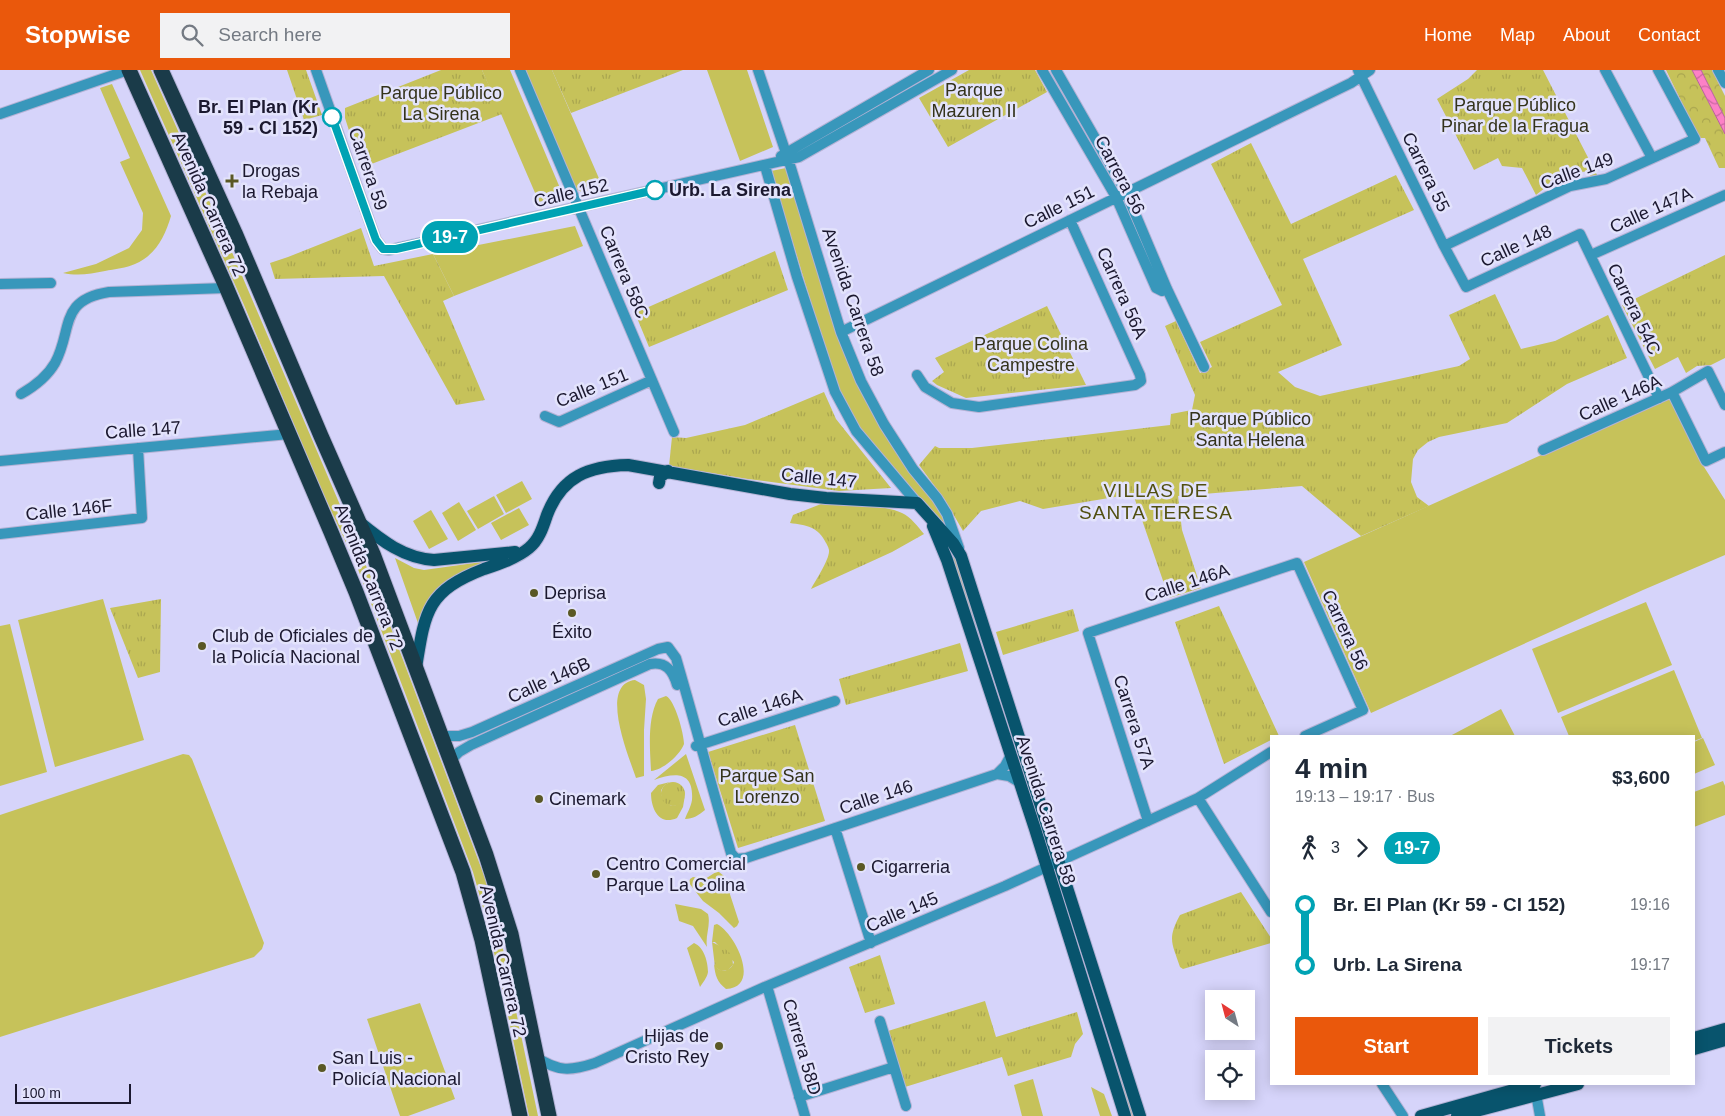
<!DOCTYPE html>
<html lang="en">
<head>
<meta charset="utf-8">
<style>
	body { margin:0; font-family:Helvetica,sans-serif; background:#f2f2f3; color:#1f2937; height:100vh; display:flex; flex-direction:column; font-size:19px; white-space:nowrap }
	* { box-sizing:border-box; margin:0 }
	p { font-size:16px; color:#747a83 }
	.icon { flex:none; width:28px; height:28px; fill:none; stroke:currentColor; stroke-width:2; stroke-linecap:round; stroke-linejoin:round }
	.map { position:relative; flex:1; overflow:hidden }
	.drawer { position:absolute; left:1270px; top:665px; width:425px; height:350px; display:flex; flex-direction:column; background:#fff; border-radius:0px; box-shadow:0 2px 12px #0003 }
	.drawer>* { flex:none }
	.badge { padding:0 10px; border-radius:16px; font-size:18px; line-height:32px }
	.needle { width:32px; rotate:324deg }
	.controls { position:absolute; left:1205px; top:920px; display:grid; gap:10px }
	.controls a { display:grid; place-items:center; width:50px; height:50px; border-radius:0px; background:#fff; box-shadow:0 2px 12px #0003; font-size:25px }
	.scale { position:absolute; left:15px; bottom:12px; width:116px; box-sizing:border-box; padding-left:5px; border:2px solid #1b182f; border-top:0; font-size:14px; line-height:18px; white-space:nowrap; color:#1b182f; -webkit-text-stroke:4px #e3e3fc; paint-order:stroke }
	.map>.badge { position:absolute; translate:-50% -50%; box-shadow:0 0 0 2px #fff }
	.legs { display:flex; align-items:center; gap:8px; height:55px; padding:0 25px; font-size:16px }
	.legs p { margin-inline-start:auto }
	.head { display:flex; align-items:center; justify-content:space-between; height:85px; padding:0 25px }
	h1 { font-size:28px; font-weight:700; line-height:38px }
	.cta { display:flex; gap:10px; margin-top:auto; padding:10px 25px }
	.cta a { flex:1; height:58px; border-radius:0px; background:#ea580c; color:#fff; font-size:20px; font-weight:700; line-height:58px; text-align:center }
	.cta a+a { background:#f2f2f3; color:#1f2937 }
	ul { padding:0 25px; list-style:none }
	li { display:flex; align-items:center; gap:18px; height:60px; font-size:19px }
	li i { display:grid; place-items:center; width:8px; height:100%; margin:0 6px; background:currentColor }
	li i::after { content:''; width:12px; height:12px; margin:-6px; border:4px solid; border-radius:50%; background:#fff }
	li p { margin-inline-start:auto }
	li:first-child i { background:linear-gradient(#0000 50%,currentColor 0) }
	li:last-child i { background:linear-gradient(currentColor 50%,#0000 0) }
	header { display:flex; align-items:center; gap:30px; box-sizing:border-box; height:70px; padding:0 25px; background:#ea580c; color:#fff }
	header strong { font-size:24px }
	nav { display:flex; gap:28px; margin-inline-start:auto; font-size:18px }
	.search { width:350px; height:45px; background:#f2f2f3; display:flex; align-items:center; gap:12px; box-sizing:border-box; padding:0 18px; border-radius:0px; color:#747a83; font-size:19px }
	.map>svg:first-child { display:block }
	.green { fill:#c6c25a }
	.forest { fill:url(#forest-crowns) }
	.park { fill:url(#park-tufts) }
	.water { fill:url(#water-waves); stroke:#b86299 }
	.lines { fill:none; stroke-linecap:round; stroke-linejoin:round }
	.minor-casing { stroke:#b4b2d5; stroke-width:12 }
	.major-casing { stroke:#b4b2d5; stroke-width:14 }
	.highway-casing { stroke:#b4b2d5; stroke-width:17 }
	.minor { stroke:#3897bb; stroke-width:10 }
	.major { stroke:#08546d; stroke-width:12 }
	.highway { stroke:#1a3b49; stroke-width:15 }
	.line-1-casing { stroke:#fff; stroke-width:11 }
	.line-1 { stroke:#00a3b4; stroke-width:8 }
	.stop-1-dot { fill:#fff; stroke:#00a3b4; stroke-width:2.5 }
	.poi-dot { fill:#5a5825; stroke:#e3e3fc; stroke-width:2 }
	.labels { text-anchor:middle; stroke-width:5; stroke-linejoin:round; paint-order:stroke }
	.park-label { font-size:18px; fill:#34331b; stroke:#e3e3fc }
	.stop-label { font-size:18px; font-weight:bold; fill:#1b182f; stroke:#e3e3fc; text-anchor:end }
	.street-label { font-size:18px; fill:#1b182f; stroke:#e3e3fc }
	.poi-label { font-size:18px; fill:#1b182f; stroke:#e3e3fc; text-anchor:start }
	.neighbourhood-label { font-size:19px; letter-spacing:1px; fill:#514f11; stroke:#e3e3fc }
</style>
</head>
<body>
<header>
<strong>Stopwise</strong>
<div class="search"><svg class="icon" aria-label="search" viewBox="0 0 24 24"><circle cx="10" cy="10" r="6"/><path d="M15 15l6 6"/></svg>Search here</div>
<nav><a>Home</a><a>Map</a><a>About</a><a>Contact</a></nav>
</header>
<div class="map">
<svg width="1725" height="1046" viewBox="0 0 1725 1046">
	<defs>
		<pattern id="forest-crowns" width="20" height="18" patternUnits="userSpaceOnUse" patternTransform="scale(1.25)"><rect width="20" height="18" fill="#c6c25a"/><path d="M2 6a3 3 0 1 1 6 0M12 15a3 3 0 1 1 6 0" fill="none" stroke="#aaa64f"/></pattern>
		<pattern id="park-tufts" width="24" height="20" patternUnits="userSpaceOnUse" patternTransform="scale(1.25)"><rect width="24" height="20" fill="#c6c25a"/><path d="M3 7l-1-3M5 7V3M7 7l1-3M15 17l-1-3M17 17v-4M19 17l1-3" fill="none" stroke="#aaa64f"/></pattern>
		<pattern id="water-waves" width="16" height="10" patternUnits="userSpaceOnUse" patternTransform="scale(1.25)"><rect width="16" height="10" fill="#fc81c6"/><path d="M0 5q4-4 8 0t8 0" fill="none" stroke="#cb69a1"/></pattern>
	</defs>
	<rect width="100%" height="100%" fill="#d6d4fa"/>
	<!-- green -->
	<path class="green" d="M140,0h11l80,180 148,346 106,282 10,33 43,205h-9l-28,-134 -16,-67 -12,-43 -117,-308 -35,-75 -77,-184z
		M482,0h28l50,118 -2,8 -19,6z
		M525,0h27l52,120 -18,4 -10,-5z
		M707,0h40l26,77 -33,14z
		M112,14l59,132c-6,20 -15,39 -36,48 -8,4 -21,5 -30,7 -14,3 -28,5 -42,2l33,-9 33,-16 13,-18 1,-17 -23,-51 10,-4 -30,-70z
		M786,98l65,199 84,135 16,31 -85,-96 -19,-31 -9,-20 -17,-51 -50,-164z
		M575,156l8,20 -129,50 -21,-42z
		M1670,327l29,62 26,41v55l-82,35 -272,123 -67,-151z
		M522,411l10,18 -26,14 -10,-18z
		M494,426l10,18 -26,15 -11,-18z
		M459,432l17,28 -18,11 -16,-28z
		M519,438l10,17 -28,15 -10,-17z
		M431,440l17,29 -19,10 -16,-28z
		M942,469l12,16 4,9 90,276 -5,2z
		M395,488l19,10 10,2 72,-10c-45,16 -61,18 -77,66z
		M103,529l41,141 -89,27 -37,-147z
		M1646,532l26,63 -114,48 -26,-64z
		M10,554l37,148 -47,14v-160z
		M1674,600l28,68 -8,3v-5h-125l-8,-19z
		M635,610l9,5 2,14 -2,31v46l-8,2c-7,-21 -38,-94 -1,-98z
		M666,626c9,4 18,38 18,48 -4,11 -21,26 -33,27 -1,-22 -4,-52 7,-72z
		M1501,639l14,27h-65z
		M1703,668l12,27 -21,9v-32z
		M183,684l6,1 3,4 72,184 -2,6 -8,8 -254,80v-222z
		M686,684l19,56c-6,5 -12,9 -20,9 2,-6 6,-12 7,-19 2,-30 -18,-27 -38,-20z
		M1723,711l2,5v29l-31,12v-35z
		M670,712c-15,8 -9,16 1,24 7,0 12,-4 14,-11l-2,12 -6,11c-18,8 -26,-9 -26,-25l7,-8z
		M716,802h3l5,4 15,46 -2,4 -3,2 -15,-15 -16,-12 -14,-18 1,-4 3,-2 12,2z
		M1061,819l27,78 47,149h-3l-10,-20 -63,-206z
		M675,834l26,5 7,5c3,11 -3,22 -1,33l-14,-21 -14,-5z
		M717,854c18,9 45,63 9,65 -9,-7 -11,-14 -12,-25 5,10 17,8 20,-2l-19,-20h-3l2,-17z
		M694,873c10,4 14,19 14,29 -1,6 -5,10 -8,15l-13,-39z
		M420,933l35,96 -47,17h-8l-33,-97z
		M1033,1009l10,37h-21l-8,-31z
		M1091,1017l13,7 8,22h-12z"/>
	<!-- forest -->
	<path class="forest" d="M1666,0h26l33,64v34h-6l-14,-30h-6z
		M1701,0h11l13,26v22z"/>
	<!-- park -->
	<path class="park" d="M287,0h19l16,45 -18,5z
		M441,0h41l20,44 -141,54 -16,-50v-10z
		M552,0h131l-112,43z
		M969,0h66l12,22 -99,55 -29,-49z
		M1477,0h66l54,105 -7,1 -1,-4c-22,-2 -36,10 -53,23l-14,-27 -20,-2 -4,-8 -24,12 -37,-71 31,-20z
		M1251,73l40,81 105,-49 18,35 -111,49 39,86 -64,27 17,15 25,9 139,-30 11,-7 -21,-44 46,-21 26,55 34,-8 53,-26 19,43 -60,26 -60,39 -68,14 -11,5 -10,8 -5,9 -2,23 6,15 12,9 -68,30 -59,-50 -124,10 4,34 19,58 -32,10 -36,-104 -90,15 -23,-8 -39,10 -18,20 -18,-31 -26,-35 16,-19 4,2h33l198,-23 1,-11 21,-4 3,-15 -30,-69 11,-5 24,52 12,-6 -12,-25 82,-37 -71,-141z
		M361,158l13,38 59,-12 21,42 -11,5 42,99 -29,5 -72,-129 -109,3 -5,-16 18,-6z
		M775,181l13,39 -139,57 -14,-34z
		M1725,185v103l-14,7 -14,1 -11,7 -8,-16 -23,12 -33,-64z
		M1047,236l39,79 -120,13 -29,-13 -5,-4 12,-9 -9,-14z
		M824,322l12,27 55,69 -52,3 -91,-12 -79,-13 3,-29 14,1 59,-13z
		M821,434c22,1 62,0 81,9 9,4 16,14 22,21l-32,18 -81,37c4,-8 19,-30 18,-39 0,-1 -2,-6 -3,-7 -7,-16 -20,-18 -36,-20l3,-8z
		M161,529l-1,73 -22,6 -28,-70z
		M1219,536l60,130h-8v4l-47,24 -49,-142z
		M1073,539l6,22 -76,24 -7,-23z
		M960,573l8,28 -122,34 -7,-26z
		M795,655l30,96 -87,27 -30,-96z
		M661 724a12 12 0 1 1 24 0a12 12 0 1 1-24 0Z
		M1241,822l30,46v5l-88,26 -3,-2c-8,-24 -13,-28 0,-52z
		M712,872l12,6 8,7 1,10 -5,5 -7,1 -6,-4z
		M880,885l15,49 -30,9 -16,-46z
		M985,931l11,36 81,-25 6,22 -8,10 -4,13 -63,19 -6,-19 -97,30 -17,-56z"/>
	<!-- water -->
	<path class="water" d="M1692,0h9l24,48v16z"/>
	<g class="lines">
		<defs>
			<path id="minor" d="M316,0l60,170 7,9 6,1 410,-93 153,-87
				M520,0l154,362
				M758,0l33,98 50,164 20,49 23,43 29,45 24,29 10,16 12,34
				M1042,0l74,127 40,91 6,3 5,-2
				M1056,0l70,122 41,97 37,78
				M1358,0l86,176 22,41 114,-53 79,164
				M1605,0l47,88
				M1718,0l7,13
				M0,44l128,-44
				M781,86l148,-86
				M765,96l32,111 38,115 21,39 61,72
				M1444,176l126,-60 36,-7 89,-40 -37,-69
				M1591,185l134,-60
				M0,214l51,-1
				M841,262l510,-249 19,-13
				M917,305l8,12 27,16 27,4 156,-22 6,-4 -1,-6 -70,-155
				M1672,322l34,69 19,-9
				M21,324c14,-8 26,-17 34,-31 18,-33 3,-63 54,-71l117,-4
				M545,346l14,6 93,-42
				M1543,380l129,-58 36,-21 17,34
				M0,391l289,-27
				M0,464l142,-16 -4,-70
				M441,666h18l13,-4 186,-83 10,-2 8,11c19,65 36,130 55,195l5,6 10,-1 251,-84 12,2 10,6
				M696,676l139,-45
				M451,690l8,-8 12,-7 179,-81c16,-3 23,7 27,21
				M997,704l8,-8 6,-11
				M1198,728l73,114
				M1148,751l-60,-188 209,-70 66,147 -58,26
				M835,758l36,115
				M767,916l38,130
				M880,951l26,85
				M536,987c22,15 35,14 59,6l172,-77 238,-100 193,-88 73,-46
				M1382,1014l21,32
				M1535,1018l5,28
				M799,1027l95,-30"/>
			<path id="major" d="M659,413l1,-6 8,-6
				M359,452c23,19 45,36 75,38l81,-8
				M933,456l14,34 88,269 90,287
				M416,598c9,-57 11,-77 68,-99 15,-5 33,-11 45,-21 10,-8 14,-21 18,-33 15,-39 42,-49 81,-50l162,29 36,4 91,5 36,40 8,13 179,560
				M1694,968l31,-9
				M1694,979l31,-9
				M1421,1046l114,-32
				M1457,1046l121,-32"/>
			<path id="highway" d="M129,0l95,212 107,250 25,60 107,280 19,68 38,176
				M161,0l74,163 86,203 52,118 113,301 25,79 38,182"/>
		</defs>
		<!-- minor casing -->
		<use href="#minor" class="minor-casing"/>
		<!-- major casing -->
		<use href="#major" class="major-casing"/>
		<!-- highway casing -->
		<use href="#highway" class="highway-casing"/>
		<!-- minor -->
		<use href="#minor" class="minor"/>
		<!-- major -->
		<use href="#major" class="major"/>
		<!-- highway -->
		<use href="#highway" class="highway"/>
	</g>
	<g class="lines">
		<defs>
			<path id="line-1" d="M332,47l44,123 7,9h13l259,-59"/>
		</defs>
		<!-- line-1 casing -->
		<use href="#line-1" class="line-1-casing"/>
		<!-- line-1 -->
		<use href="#line-1" class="line-1"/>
	</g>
	<!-- markers -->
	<g class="stop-1-dot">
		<circle cx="332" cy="47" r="9"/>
		<circle cx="655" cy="120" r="9"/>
	</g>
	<g class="poi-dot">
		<path d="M229.5 103.5h5v5h5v5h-5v5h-5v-5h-5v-5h5z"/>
		<circle cx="534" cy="523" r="5"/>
		<circle cx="572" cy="543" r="5"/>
		<circle cx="202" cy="576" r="5"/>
		<circle cx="539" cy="729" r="5"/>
		<circle cx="861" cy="797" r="5"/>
		<circle cx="596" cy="804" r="5"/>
		<circle cx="719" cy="976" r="5"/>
		<circle cx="322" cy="998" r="5"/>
	</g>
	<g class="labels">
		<!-- park labels -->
		<g class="park-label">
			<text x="974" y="26">Parque<tspan x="974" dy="21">Mazuren II</tspan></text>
			<text x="441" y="29">Parque Público<tspan x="441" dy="21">La Sirena</tspan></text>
			<text x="1515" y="41">Parque Público<tspan x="1515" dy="21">Pinar de la Fragua</tspan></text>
			<text x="1031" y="280">Parque Colina<tspan x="1031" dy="21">Campestre</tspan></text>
			<text x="1250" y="355">Parque Público<tspan x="1250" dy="21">Santa Helena</tspan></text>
			<text x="767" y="712">Parque San<tspan x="767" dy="21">Lorenzo</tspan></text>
		</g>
		<!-- stop labels -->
		<g class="stop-label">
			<text x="318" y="43">Br. El Plan (Kr<tspan x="318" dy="21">59 - Cl 152)</tspan></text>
			<text x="669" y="126" text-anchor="start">Urb. La Sirena</text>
		</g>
		<!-- street labels -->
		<g class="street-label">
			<text transform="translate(368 99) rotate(71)" y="6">Carrera 59</text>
			<text transform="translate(1577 101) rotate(-20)" y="6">Calle 149</text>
			<text transform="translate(1426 102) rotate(64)" y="6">Carrera 55</text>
			<text transform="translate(1120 105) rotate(62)" y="6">Carrera 56</text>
			<text transform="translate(571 123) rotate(-13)" y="6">Calle 152</text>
			<text transform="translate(209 134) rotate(66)" y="6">Avenida Carrera 72</text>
			<text transform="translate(1059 137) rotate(-26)" y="6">Calle 151</text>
			<text transform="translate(1651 140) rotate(-24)" y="6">Calle 147A</text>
			<text transform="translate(1516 176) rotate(-25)" y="6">Calle 148</text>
			<text transform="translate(624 202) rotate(67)" y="6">Carrera 58C</text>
			<text transform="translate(1122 223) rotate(66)" y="6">Carrera 56A</text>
			<text transform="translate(853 232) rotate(71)" y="6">Avenida Carrera 58</text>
			<text transform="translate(1634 239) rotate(64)" y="6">Carrera 54C</text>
			<text transform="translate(592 318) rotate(-22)" y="6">Calle 151</text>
			<text transform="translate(1620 328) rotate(-24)" y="6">Calle 146A</text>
			<text transform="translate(143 360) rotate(-4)" y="6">Calle 147</text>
			<text transform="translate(819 408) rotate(6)" y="6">Calle 147</text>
			<text transform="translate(69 440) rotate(-6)" y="6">Calle 146F</text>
			<text transform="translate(369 507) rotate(68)" y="6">Avenida Carrera 72</text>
			<text transform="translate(1187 513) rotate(-18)" y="6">Calle 146A</text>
			<text transform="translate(1345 560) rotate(65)" y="6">Carrera 56</text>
			<text transform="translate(549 610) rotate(-24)" y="6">Calle 146B</text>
			<text transform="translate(760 638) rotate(-18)" y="6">Calle 146A</text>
			<text transform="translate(1134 652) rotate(72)" y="6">Carrera 57A</text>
			<text transform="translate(876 727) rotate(-18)" y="6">Calle 146</text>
			<text transform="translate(1046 740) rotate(72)" y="6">Avenida Carrera 58</text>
			<text transform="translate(902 842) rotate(-23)" y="6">Calle 145</text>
			<text transform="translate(503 891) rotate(77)" y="6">Avenida Carrera 72</text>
			<text transform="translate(802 977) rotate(74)" y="6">Carrera 58D</text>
		</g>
		<!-- poi labels -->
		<g class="poi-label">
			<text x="242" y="107">Drogas<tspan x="242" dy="21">la Rebaja</tspan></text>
			<text x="544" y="529">Deprisa</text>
			<text x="572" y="568" text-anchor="middle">Éxito</text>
			<text x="212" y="572">Club de Oficiales de<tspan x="212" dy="21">la Policía Nacional</tspan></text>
			<text x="549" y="735">Cinemark</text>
			<text x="606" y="800">Centro Comercial<tspan x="606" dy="21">Parque La Colina</tspan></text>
			<text x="871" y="803">Cigarreria</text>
			<text x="709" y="972" text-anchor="end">Hijas de<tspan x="709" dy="21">Cristo Rey</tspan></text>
			<text x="332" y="994">San Luis -<tspan x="332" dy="21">Policía Nacional</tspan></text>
		</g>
		<!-- neighbourhood labels -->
		<g class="neighbourhood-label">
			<text x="1156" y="427">VILLAS DE<tspan x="1156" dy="22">SANTA TERESA</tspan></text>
		</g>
	</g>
</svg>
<div class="controls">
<a><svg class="needle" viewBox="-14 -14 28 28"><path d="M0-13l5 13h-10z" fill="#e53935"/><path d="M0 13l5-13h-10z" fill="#747a83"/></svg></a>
<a><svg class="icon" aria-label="locate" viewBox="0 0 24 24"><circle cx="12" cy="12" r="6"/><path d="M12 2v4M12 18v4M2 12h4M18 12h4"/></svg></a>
</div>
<div class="scale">100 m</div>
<b class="badge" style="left:450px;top:167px;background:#00a3b4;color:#fff">19-7</b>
<section class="drawer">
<div class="head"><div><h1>4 min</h1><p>19:13 – 19:17 · Bus</p></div><b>$3,600</b></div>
<div class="legs"><svg class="icon" aria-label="walk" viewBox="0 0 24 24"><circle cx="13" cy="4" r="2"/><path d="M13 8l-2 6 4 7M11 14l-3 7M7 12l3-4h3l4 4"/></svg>3<svg class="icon" aria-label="forward" viewBox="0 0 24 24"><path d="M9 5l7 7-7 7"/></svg><b class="badge" style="background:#00a3b4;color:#fff">19-7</b></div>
<ul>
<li><i style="color:#00a3b4"></i><b>Br. El Plan (Kr 59 - Cl 152)</b><p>19:16</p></li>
<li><i style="color:#00a3b4"></i><b>Urb. La Sirena</b><p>19:17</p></li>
</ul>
<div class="cta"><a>Start</a><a>Tickets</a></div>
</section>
</div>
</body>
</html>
